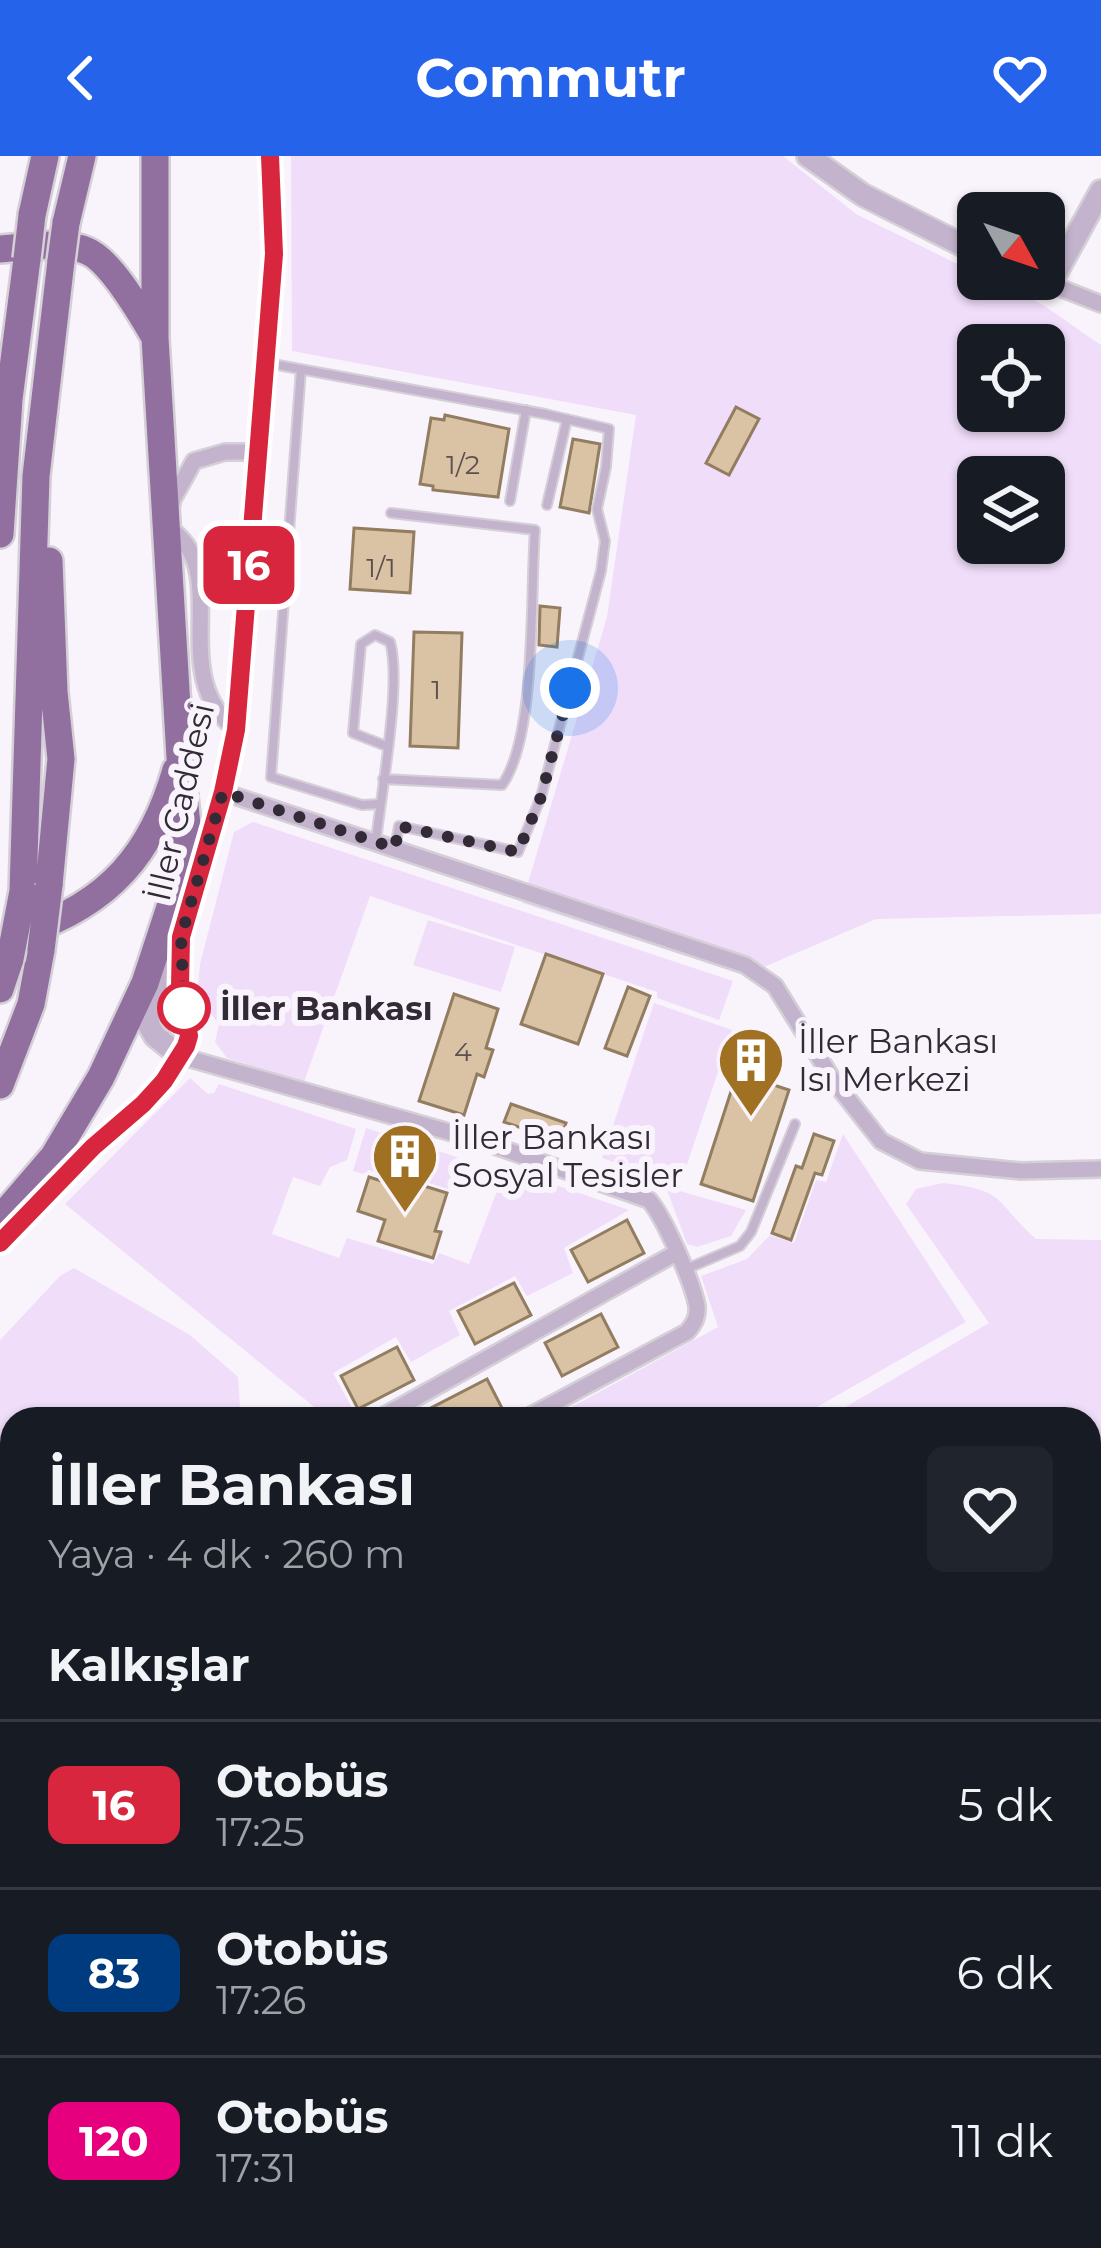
<!DOCTYPE html>
<html lang="tr">
<head>
<meta charset="utf-8">
<style>
	body { margin:0; font-family:Montserrat,sans-serif; background:#20242c; color:#f1f3f6; height:100vh; display:flex; flex-direction:column; font-size:45px; white-space:nowrap }
	* { box-sizing:border-box; margin:0 }
	p { font-size:39px; color:#9ea1a6 }
	.icon { flex:none; width:66px; height:66px; fill:none; stroke:currentColor; stroke-width:2; stroke-linecap:round; stroke-linejoin:round }
	.map { position:relative; flex:1; overflow:hidden }
	.panel { position:absolute; left:0px; top:1251px; width:1101px; height:843px; display:flex; flex-direction:column; background:#171b24; border-radius:36px 36px 0 0; box-shadow:0 3px 9px #0004 }
	.panel>* { flex:none }
	.badge { padding:0 24px; border-radius:18px; font-size:42px; line-height:78px }
	.needle { width:78px; rotate:130deg }
	.buttons { position:absolute; left:957px; top:36px; display:grid; gap:24px }
	.buttons a { display:grid; place-items:center; width:108px; height:108px; border-radius:18px; background:#171b24; box-shadow:0 3px 9px #0004; font-size:60px }
	.you { position:absolute; width:60px; height:60px; margin:-30px; border:9px solid #fff; border-radius:50%; background:#1a73e8; box-shadow:0 0 0 18px #1a73e833 }
	.map>.badge { position:absolute; translate:-50% -50%; box-shadow:0 0 0 6px #fff }
	h2 { padding:0 48px; font-size:45px; line-height:108px }
	.round { display:grid; place-items:center; flex:none; width:126px; height:126px; border-radius:18px; background:#20242c }
	.summary { display:flex; align-items:center; justify-content:space-between; height:204px; padding:0 48px }
	h1 { font-size:57px; font-weight:700; line-height:90px }
	ul { padding:0; list-style:none }
	li { display:flex; align-items:center; gap:36px; height:168px; padding:0 48px; border-top:3px solid #363941 }
	li div { flex:1 }
	li b { display:block; font-size:45px }
	li em { font-style:normal }
	li .badge { min-width:132px; font-weight:700; text-align:center }
	header { display:flex; justify-content:space-between; align-items:center; height:156px; padding:0 48px; background:#2563eb; color:#fff; font-size:54px; font-weight:700 }
	.map>svg:first-child { display:block }
	.green { fill:#f0ddf9; fill-rule:evenodd }
	.building { fill:#dac3a4; stroke:#927d60; stroke-width:3 }
	.lines { fill:none; stroke-linecap:round; stroke-linejoin:round }
	.service-casing { stroke:#d5d0d8; stroke-width:12 }
	.minor-casing { stroke:#d5d0d8; stroke-width:20 }
	.tertiary-casing { stroke:#d5d0d8; stroke-width:26 }
	.trunk-casing { stroke:#d5d0d8; stroke-width:32 }
	.service { stroke:#c4b3cc; stroke-width:8 }
	.minor { stroke:#c4b3cc; stroke-width:15 }
	.tertiary { stroke:#c4b3cc; stroke-width:21 }
	.trunk { stroke:#91709f; stroke-width:27 }
	.trunk-bridge-casing { stroke:#d5d0d8; stroke-width:32; stroke-linecap:butt }
	.trunk-bridge { stroke:#91709f; stroke-width:27 }
	.line-casing { stroke:#fff; stroke-width:27 }
	.line { stroke:#d7263d; stroke-width:18 }
	.walk { stroke:#332a37; stroke-width:12; stroke-dasharray:0 21.6 }
	.stop-dot { fill:#fff; stroke:#d7263d; stroke-width:6 }
	.labels { text-anchor:middle; stroke-width:12; stroke-linejoin:round; paint-order:stroke }
	.number-label { font-size:27px; fill:#5d5052 }
	.street-label { font-size:33px; fill:#332a37; stroke:#f9f4fb }
	.stop-label { font-size:33px; font-weight:bold; fill:#332a37; stroke:#f9f4fb; text-anchor:start }
	.poi-label { font-size:33px; fill:#332a37; stroke:#f9f4fb; text-anchor:start }
</style>
</head>
<body>
<header><svg class="icon" aria-label="back" viewBox="0 0 24 24"><path d="M15 5l-7 7 7 7"/></svg>Commutr<svg class="icon" aria-label="heart" viewBox="0 0 24 24"><path d="M12 20l-8-8c-3-5 5-10 8-4 3-6 11-1 8 4z"/></svg></header>
<div class="map">
<svg width="1101" height="2092" viewBox="0 0 1101 2092">
	<rect width="100%" height="100%" fill="#f9f4fb"/>
	<!-- green -->
	<path class="green" d="M291,0h492l73,58 122,60v5c37,0 92,46 123,66v569l-225,5 -131,56 -223,-72 85,-286 29,-202 -344,-64zM978,189h66v66h-66zM978,321h66v66h-66z
		M253,666l480,159 -14,39 -62,-22v-6l-287,-96 -66,186 -77,-24 -12,-16 4,-18 -22,-28 3,-32 34,-132z
		M428,764l87,27 -14,45 -88,-27z
		M654,847l78,27 -52,155 -78,-27z
		M190,922l18,16 6,-1 5,-9 137,45 -9,31 -17,7 -10,19 -27,-9 -21,57 67,24 8,-20 86,26 6,-11 30,11 37,-96 123,42 -65,38 9,25 -46,23 -12,-20 -66,35 11,24 -49,27 -15,-25 -63,36 25,46h-29l-264,-215z
		M366,972l94,30 -12,31 -35,-11 -2,5 -42,-13 -6,4 -10,-3z
		M843,978l123,188 -170,97h-246l168,-92 -17,-51 46,-17 23,-24 24,8 22,-63 10,2z
		M943,1027c64,7 50,17 93,56l65,1v533l-12,5v-359h-264l164,-96 -83,-119 10,-15z
		M666,1031l80,23 -15,26 -34,11 -10,-3z
		M74,1112l116,67 48,42 2,30 -6,12h-222v141l-12,22v-242l60,-64z
		M1089,2017l12,4v71h-452l-9,-10h449z
		M332,2082h172l7,3 -3,7h-180z"/>
	<!-- building -->
	<path class="building" d="M736,251l23,12 -30,56 -23,-12z
		M445,259l64,14 -11,68 -65,-7v-4l-13,-2 11,-66 13,2z
		M573,283l27,5 -11,69 -29,-6z
		M354,372l60,4 -4,61 -60,-4z
		M540,450l20,2 -3,39 -18,-2z
		M414,476l48,1 -4,115 -48,-2z
		M546,798l57,20 -25,70 -57,-20z
		M628,831l22,9 -23,60 -22,-8z
		M454,838l44,15 -12,39 7,2 -9,27 -7,-3 -13,41 -45,-14z
		M737,917l52,17 -36,111 -52,-17z
		M511,948l55,19 -6,18 -56,-19z
		M814,978l20,7 -12,34 -7,-2 -24,67 -19,-7 24,-67 6,2z
		M369,1021l50,16 2,-8 26,8 -12,38 6,1 -8,26 -55,-17 7,-21 -27,-9z
		M627,1064l17,33 -56,29 -17,-32z
		M514,1127l17,32 -56,29 -17,-33z
		M601,1158l17,33 -56,29 -17,-33z
		M397,1191l17,33 -56,29 -17,-33z
		M487,1223l17,33 -13,7h-54l-6,-11z"/>
	<g class="lines">
		<defs>
			<path id="service" d="M267,207l278,51 64,15 -3,38 -9,42 8,32 -4,30 -60,226 -23,55 -119,-26 -4,23
				M301,213l-30,408 91,28 18,-1
				M510,345l16,-91
				M547,349l20,-86
				M383,623l119,6c35,-49 28,-191 33,-255l-144,-17
				M376,685c5,-47 26,-159 14,-199l-15,-7 -14,9 -8,89 33,13
				M684,1114l56,-24 11,-14 44,-108
				M0,1508l12,6
				M0,1967l12,5
				M0,2008l12,5
				M168,2082l23,10
				M250,2082l1,10
				M103,2092l5,-10
				M295,2092l4,-10"/>
			<path id="minor" d="M1050,128l51,20
				M236,574c-73,-57 1,-161 -70,-204l7,-27 21,-38 31,-9h33
				M223,636l522,173 30,21 58,94 48,61 39,20 101,10 80,-2
				M180,900l301,85 168,59c15,17 44,83 48,106 1,11 -3,18 -10,26l-163,87
				M378,1263l298,-166
				M603,2092l6,-5 4,5"/>
			<path id="tertiary" d="M808,0l55,39 115,58
				M1037,123l13,5 51,-93
				M175,792l-21,45 -6,31 7,12 25,20
				M0,1087l93,-96 50,-43 21,-23 22,-36 3,-9 -9,-49 1,-50 42,-145 13,-62 38,-476 -4,-98"/>
			<path id="trunk" d="M32,59l13,-59
				M66,67l16,-67
				M0,93c25,-2 64,-9 87,2 24,10 53,61 66,83
				M0,378l9,-135 18,-140
				M49,405l5,131 7,67 -12,126
				M23,735l13,-415 25,-215
				M27,775c82,-28 125,-77 149,-161
				M0,833l10,-30
				M0,929l31,-81 10,-54
				M0,1063l54,-63 47,-79 44,-94 27,-82 15,-76 -7,-68 -25,-419v-182"/>
		</defs>
		<!-- service casing -->
		<use href="#service" class="service-casing"/>
		<!-- minor casing -->
		<use href="#minor" class="minor-casing"/>
		<!-- tertiary casing -->
		<use href="#tertiary" class="tertiary-casing"/>
		<!-- trunk casing -->
		<use href="#trunk" class="trunk-casing"/>
		<!-- service -->
		<use href="#service" class="service"/>
		<!-- minor -->
		<use href="#minor" class="minor"/>
		<!-- tertiary -->
		<use href="#tertiary" class="tertiary"/>
		<!-- trunk -->
		<use href="#trunk" class="trunk"/>
		<defs>
			<path id="trunk-bridge" d="M27,103l5,-44
				M61,105l5,-38
				M41,794l8,-65
				M10,803l13,-68"/>
		</defs>
		<!-- trunk-bridge casing -->
		<use href="#trunk-bridge" class="trunk-bridge-casing"/>
		<!-- trunk-bridge -->
		<use href="#trunk-bridge" class="trunk-bridge"/>
	</g>
	<g class="lines">
		<defs>
			<path id="line" d="M0,1087l93,-96 50,-43 21,-23 22,-35 3,-10 -9,-49 1,-50 42,-145 13,-62 38,-476 -4,-98"/>
		</defs>
		<!-- line casing -->
		<use href="#line" class="line-casing"/>
		<!-- line -->
		<use href="#line" class="line"/>
		<!-- walk -->
		<path class="walk" d="M184,852l-3,-71 42,-145 172,56 4,-22 119,26 23,-55 29,-109"/>
	</g>
	<!-- icons -->
	<defs>
		<symbol id="building-pin" viewBox="-11 -11 22 30"><path d="M0 17L-7.5 6A9.5 9.5 0 1 1 7.5 6Z" fill="#a07123" stroke="#f9f4fb"/><path d="M-4-6H4V6H1V3H-1V6H-4ZM-2.5-4.3h1.7v1.8h-1.7ZM.8-4.3h1.7v1.8H.8ZM-2.5-1h1.7V.8h-1.7ZM.8-1h1.7V.8H.8Z" fill="#fff"/></symbol>
	</defs>
	<g fill-rule="evenodd">
		<use href="#building-pin" x="713" y="866" width="76" height="104"/>
		<use href="#building-pin" x="367" y="962" width="76" height="104"/>
	</g>
	<!-- markers -->
	<circle class="stop-dot" cx="184" cy="852" r="24"/>
	<g class="labels">
		<!-- number labels -->
		<g class="number-label">
			<text x="463" y="318">1/2</text>
			<text x="381" y="421">1/1</text>
			<text x="436" y="543">1</text>
			<text x="463" y="905">4</text>
		</g>
		<!-- street labels -->
		<g class="street-label">
			<text transform="translate(180 646) rotate(-77)" y="12">İller Caddesi</text>
		</g>
		<!-- stop labels -->
		<g class="stop-label">
			<text x="220" y="864">İller Bankası</text>
		</g>
		<!-- poi labels -->
		<g class="poi-label">
			<text x="798" y="897">İller Bankası<tspan x="798" dy="38">Isı Merkezi</tspan></text>
			<text x="452" y="993">İller Bankası<tspan x="452" dy="38">Sosyal Tesisler</tspan></text>
		</g>
	</g>
</svg>
<div class="buttons">
<a><svg class="needle" viewBox="-14 -14 28 28"><path d="M0-13l5 13h-10z" fill="#e53935"/><path d="M0 13l5-13h-10z" fill="#9ea1a6"/></svg></a>
<a><svg class="icon" aria-label="locate" viewBox="0 0 24 24"><circle cx="12" cy="12" r="6"/><path d="M12 2v4M12 18v4M2 12h4M18 12h4"/></svg></a>
<a><svg class="icon" aria-label="layers" viewBox="0 0 24 24"><path d="M12 4l9 5-9 5-9-5zM3 14l9 5 9-5"/></svg></a>
</div>
<div class="you" style="left:570px;top:532px"></div>
<b class="badge" style="left:249px;top:409px;background:#d7263d;color:#fff">16</b>
<section class="panel">
<div class="summary"><div><h1>İller Bankası</h1><p>Yaya · 4 dk · 260 m</p></div><a class="round"><svg class="icon" aria-label="heart" viewBox="0 0 24 24"><path d="M12 20l-8-8c-3-5 5-10 8-4 3-6 11-1 8 4z"/></svg></a></div>
<h2>Kalkışlar</h2>
<ul>
<li><span class="badge" style="background:#d7263d;color:#fff">16</span><div><b>Otobüs</b><p>17:25</p></div><em>5 dk</em></li>
<li><span class="badge" style="background:#003b80;color:#fff">83</span><div><b>Otobüs</b><p>17:26</p></div><em>6 dk</em></li>
<li><span class="badge" style="background:#e6007e;color:#fff">120</span><div><b>Otobüs</b><p>17:31</p></div><em>11 dk</em></li>
</ul>
</section>
</div>
</body>
</html>
